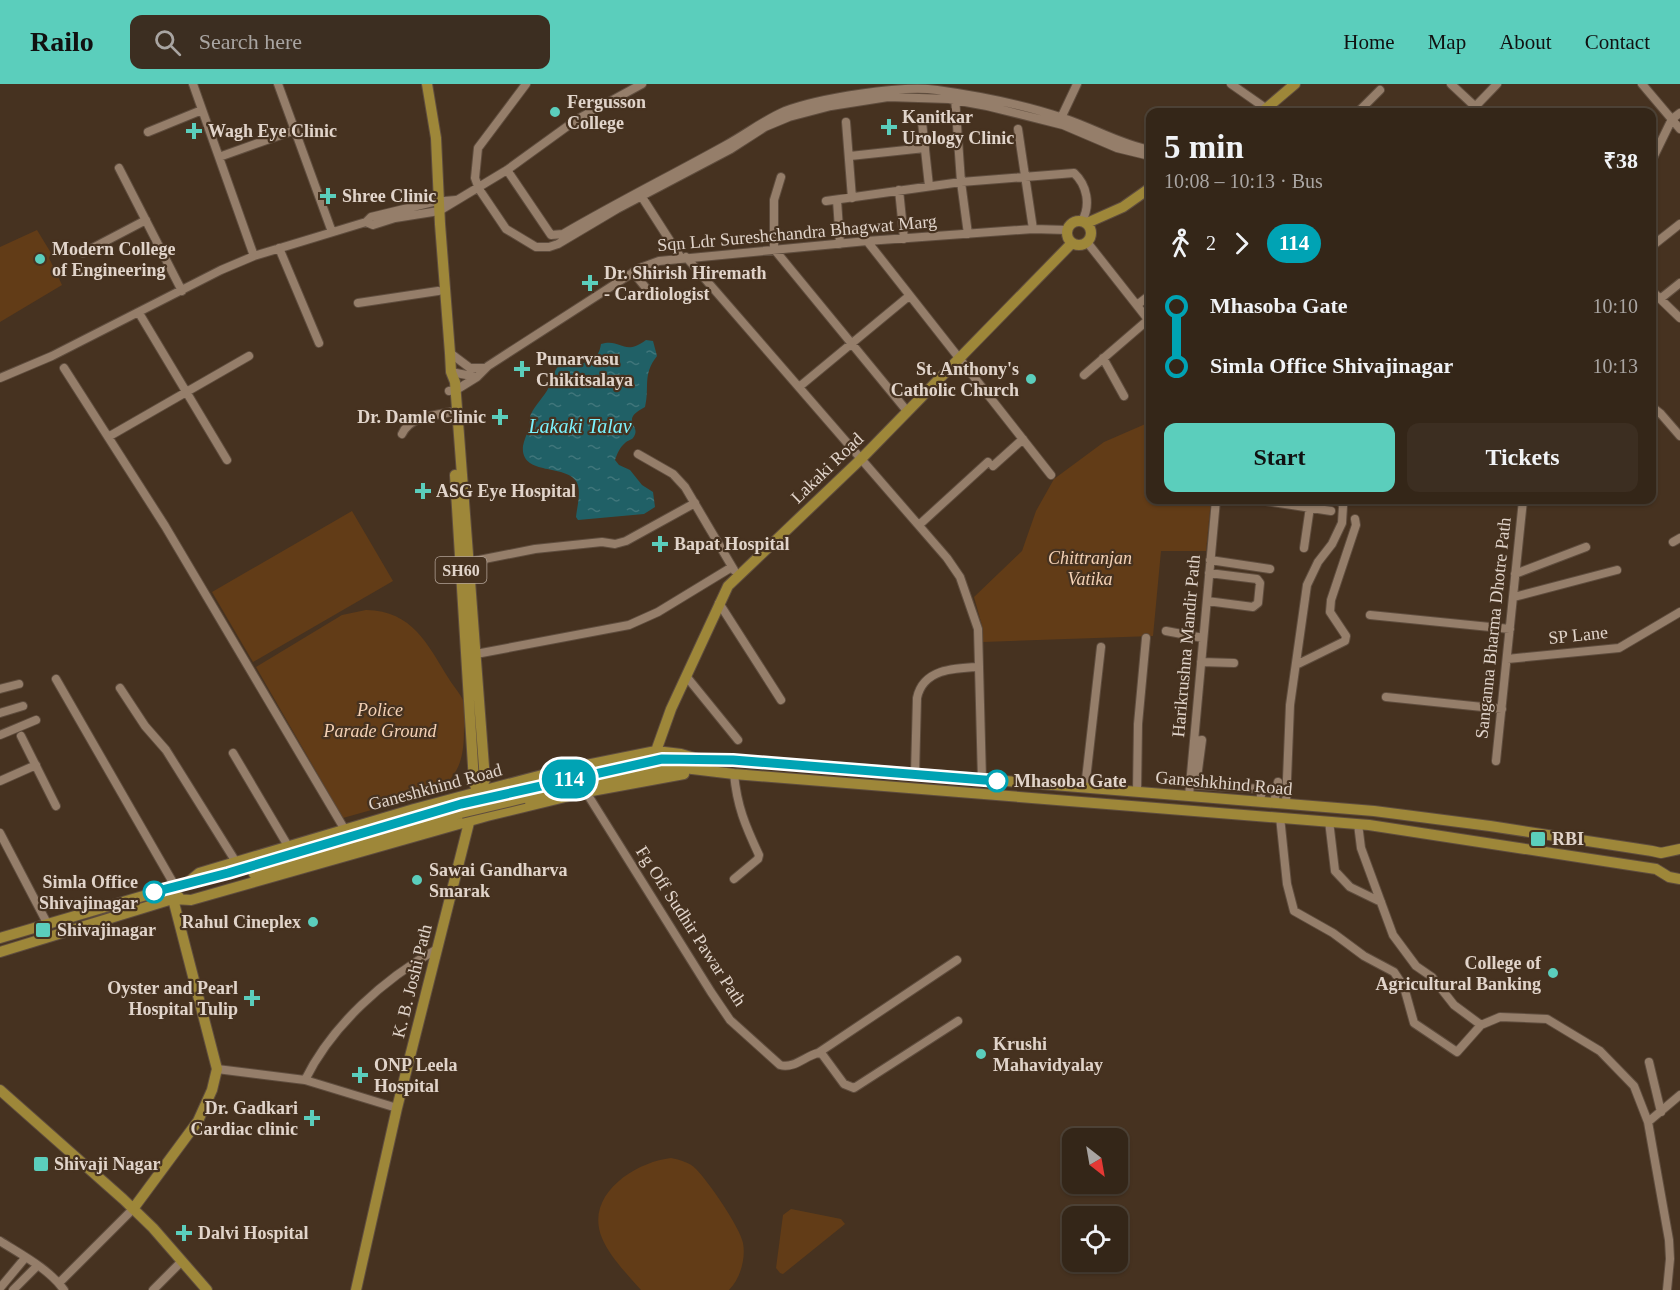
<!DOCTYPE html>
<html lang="en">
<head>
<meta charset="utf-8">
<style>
	body { margin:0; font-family:"Times New Roman",serif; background:#3c2e21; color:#f1f3f6; height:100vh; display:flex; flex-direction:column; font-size:22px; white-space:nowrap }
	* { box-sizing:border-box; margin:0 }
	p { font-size:20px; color:#a9a5a2 }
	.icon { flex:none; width:33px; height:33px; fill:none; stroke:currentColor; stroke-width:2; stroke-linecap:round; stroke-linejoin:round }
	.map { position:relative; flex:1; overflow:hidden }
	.sheet { position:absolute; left:1146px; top:24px; width:510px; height:396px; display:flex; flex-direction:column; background:#342618; border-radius:12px; box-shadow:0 2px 4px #0004,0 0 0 2px #4e4337 }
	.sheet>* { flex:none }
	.badge { padding:0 12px; border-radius:20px; font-size:21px; line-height:39px }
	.needle { width:39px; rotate:149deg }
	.fabs { position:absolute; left:1062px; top:1044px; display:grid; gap:12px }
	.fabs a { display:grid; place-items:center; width:66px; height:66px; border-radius:12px; background:#342618; box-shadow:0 2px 4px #0004,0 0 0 2px #4e4337; font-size:30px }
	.map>.badge { position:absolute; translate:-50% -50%; box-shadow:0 0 0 3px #fff }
	.legs { display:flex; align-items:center; gap:9px; height:66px; padding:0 18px; font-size:20px }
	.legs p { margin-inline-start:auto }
	.headline { display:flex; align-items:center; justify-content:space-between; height:102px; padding:0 18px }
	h1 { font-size:33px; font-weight:600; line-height:45px }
	.button { display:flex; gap:12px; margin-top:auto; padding:12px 18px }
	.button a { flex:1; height:69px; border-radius:12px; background:#5bcebc; color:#111; font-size:24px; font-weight:600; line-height:69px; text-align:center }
	.button a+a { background:#3c2e21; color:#f1f3f6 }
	ul { padding:0 18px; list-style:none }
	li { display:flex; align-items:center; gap:21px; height:60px; font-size:22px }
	li i { display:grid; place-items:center; width:9px; height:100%; margin:0 8px; background:currentColor }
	li i::after { content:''; width:15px; height:15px; margin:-8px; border:4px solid; border-radius:50%; background:#342618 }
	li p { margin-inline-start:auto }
	li:first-child i { background:linear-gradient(#0000 50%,currentColor 0) }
	li:last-child i { background:linear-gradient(currentColor 50%,#0000 0) }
	header { display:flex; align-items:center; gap:36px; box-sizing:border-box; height:84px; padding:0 30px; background:#5bcebc; color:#111 }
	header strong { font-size:28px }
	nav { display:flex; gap:33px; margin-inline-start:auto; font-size:21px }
	.search { width:420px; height:54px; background:#3c2e21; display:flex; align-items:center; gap:15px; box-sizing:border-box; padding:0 21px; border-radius:12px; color:#a9a5a2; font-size:22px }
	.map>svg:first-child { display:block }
	.green { fill:#623c17 }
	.water { fill:url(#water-ripples) }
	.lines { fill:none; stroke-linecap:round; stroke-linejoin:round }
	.minor-casing { stroke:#5f4d3e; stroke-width:10 }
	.major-casing { stroke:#5f4d3e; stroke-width:12 }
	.minor { stroke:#957e6a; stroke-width:8 }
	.major { stroke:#9e8739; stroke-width:10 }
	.major-bridge-casing { stroke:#5f4d3e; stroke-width:12; stroke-linecap:butt }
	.major-bridge { stroke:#9e8739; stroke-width:10 }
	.line-1-casing { stroke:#fff; stroke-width:14 }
	.line-1 { stroke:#00a3b4; stroke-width:9 }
	.poi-dot { fill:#5bcebc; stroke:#463220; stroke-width:2 }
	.stop-1-dot { fill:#fff; stroke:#00a3b4; stroke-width:3 }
	.labels { text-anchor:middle; stroke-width:4.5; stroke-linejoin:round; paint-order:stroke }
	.shield { fill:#463220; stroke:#b2a397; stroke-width:1.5 }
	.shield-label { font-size:16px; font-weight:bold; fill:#e1d4ca }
	.poi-label { font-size:18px; font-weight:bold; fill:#e1d4ca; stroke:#463220; text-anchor:start }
	.street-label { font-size:18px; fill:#e1d4ca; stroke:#463220 }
	.park-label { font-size:18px; font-style:italic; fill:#f4d1b5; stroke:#463220 }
	.stop-label { font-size:18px; font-weight:bold; fill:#e1d4ca; stroke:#463220; text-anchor:start }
	.water-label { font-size:20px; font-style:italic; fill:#7bf3fe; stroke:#463220 }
</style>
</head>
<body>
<header>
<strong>Railo</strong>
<div class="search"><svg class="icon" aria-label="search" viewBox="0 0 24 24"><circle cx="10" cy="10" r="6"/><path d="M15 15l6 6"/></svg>Search here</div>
<nav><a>Home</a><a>Map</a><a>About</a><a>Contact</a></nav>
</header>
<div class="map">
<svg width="1680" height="1206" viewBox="0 0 1680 1206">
	<defs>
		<pattern id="water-ripples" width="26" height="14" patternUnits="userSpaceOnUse" patternTransform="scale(1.5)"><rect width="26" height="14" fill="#206066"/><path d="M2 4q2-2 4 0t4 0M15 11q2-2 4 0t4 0" fill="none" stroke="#40767b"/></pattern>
	</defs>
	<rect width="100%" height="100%" fill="#463220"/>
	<!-- green -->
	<path class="green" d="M37,146l14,23 -2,5 13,27 -62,37v-75z
		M1150,338v78h61l-5,51h-45l-8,85 -170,6v-13l-9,-32 48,-46 14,-40 18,-32 50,-37z
		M352,427l41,70 -140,81 -41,-70z
		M366,526c47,1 61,34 83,69 5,8 15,19 16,27 1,8 0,16 -1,23 0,28 -4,47 -29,63l-92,26 -87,-151 86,-52z
		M671,1074c9,2 18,4 25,11 12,12 44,58 47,74 3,16 -3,36 -14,47h-88c-14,-16 -31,-33 -39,-52 -18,-43 33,-76 69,-80z
		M791,1125l50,10 4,5 -62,50 -3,-1 -4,-5 7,-53z"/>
	<!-- water -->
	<path class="water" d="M646,256l7,1 4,15c-15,19 -7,31 -12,51 -27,14 -2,18 -12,31 -2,2 -5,2 -8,5 -5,4 -8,11 -10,17l4,5 11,5 12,15 11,7 2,15 -11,7 -66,6 -2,-3c1,-11 6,-26 0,-36 -11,-17 -56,-5 -53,-35 1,-6 4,-12 6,-18 1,-4 0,-10 2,-14 4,-9 13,-17 18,-27 4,-10 8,-28 21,-26l3,3c14,0 26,-4 28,-20 21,-6 22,13 45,-4z"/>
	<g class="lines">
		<defs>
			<path id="minor" d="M193,0l61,172
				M278,0l54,148
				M526,0l-48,64 -3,30 4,11 27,40 30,18h13l9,-3 59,-35 114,-60 34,-22 24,-10 42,-11 57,-9 61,2 38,7 76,19 54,23 33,8
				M1231,0l40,28
				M1451,0l30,28
				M1642,0l38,45
				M955,13l6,85 7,52
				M1358,28l22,-22
				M1470,28l27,-28
				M1061,34l16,-34
				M846,38l6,76
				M922,38l7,64
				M1018,45l15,100
				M148,48l54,-22
				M850,72l75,-8
				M219,73l76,-27
				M1652,76l20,-41 8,-6
				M119,84l63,123
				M507,86l44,65 12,-1c53,-31 109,-59 163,-89 20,-11 38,-25 59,-34 35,-13 116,-26 152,-21 43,6 88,15 129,29 29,10 54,25 84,31
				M781,93l-7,23v49l133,162
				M899,106l5,49
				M640,110l41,64
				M837,116l3,44
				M826,117l135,-19 113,-9c13,12 17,32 8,48
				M366,138l7,3 22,-7 44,-7 68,-41 69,-50 66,-36
				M867,157l184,234
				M1087,158l63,80
				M1652,162l28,-22
				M279,164l40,95
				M83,169l63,-33
				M686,173l261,301 13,19 18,52 4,151
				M633,188l17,21
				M1652,207l28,27
				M1660,215l20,-16
				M358,219l80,-12
				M1137,221l13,-10
				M139,229l88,147
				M450,269l20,15h15
				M1103,274l21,38
				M64,284l101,158 180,304
				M451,288l26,5 11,-11 152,-98 19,-7 208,-20 166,-12 34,1
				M1084,291l65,-56
				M0,294l52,-22 169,-86 33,-14 112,-34 5,-5 62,-15 23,-2
				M799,303l110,-91
				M449,307l7,-1 21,-13
				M1652,323l9,7 19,22
				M402,350c8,-18 31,-18 49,-22
				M108,353l141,-81
				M638,370l35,20 12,13 49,83
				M993,382l30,-27
				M1259,416l72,11
				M919,441l69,-63
				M1673,458l7,-4
				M1304,464l6,-41
				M1210,476l60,9
				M469,478l66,-13 67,-7 13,2 11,-3 69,-38
				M1515,490l71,-27
				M1514,513l103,-27
				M1207,517l46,6 5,-4 2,-20 -3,-4 -48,-6
				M719,519l62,97
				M1370,531l140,14
				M1166,547l37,7
				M476,570l153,-29 29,-13 74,-45
				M1507,575l112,-11 61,-36
				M1201,578l33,1
				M1296,581l49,-24 1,-5 -16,-24 1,-12 25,-75 -1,-6
				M686,592l52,64
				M56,595l119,207
				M120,604l25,38 21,24 70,112
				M0,605l19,-5
				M1386,613l116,12
				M0,629l23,-7
				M0,651l36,-15
				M21,652l35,70
				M1194,657l8,-1 -6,45 66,4 -2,13
				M233,669l55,93
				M1496,677l27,-261
				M915,690l2,-76c6,-29 37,-30 62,-31
				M0,697l36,-16
				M1085,704l16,-141
				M586,708l125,200 19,28 50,45c14,4 25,-9 38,-12l4,1 22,30 10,4 104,-67
				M1137,708l1,-68 8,-86
				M1189,712l27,-296
				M1274,719l4,-21
				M1286,720l4,-99 17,-120 11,-23 14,-18 10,-21 1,-17 -3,-6
				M1280,733l7,67 7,27 39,22 31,23 30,16 10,15 10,36 43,29 24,-27
				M1329,737l6,50 15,16 31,15
				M1358,740l3,24 32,87 23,31 16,11 22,28 27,20 19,-8 47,2 53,32 34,35 14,36
				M0,749l47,90
				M734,795l24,-20 1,-4c-14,-30 -22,-49 -25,-81
				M818,969l139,-93
				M1649,978l12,50
				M217,985l88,11 92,28
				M305,996c27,-55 79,-101 132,-131
				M0,1157c22,14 49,28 64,49
				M59,1199l74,-74
				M0,1204l25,-30
				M13,1206l24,-24
				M153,1206l29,-29
				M1667,1206l3,-31 -1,-19 -21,-118 32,-27"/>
			<path id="major" d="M1262,28l33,-28
				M1067 149a12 12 0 1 1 24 0a12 12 0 1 1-24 0Z
				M1087,139l36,-16 27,-19
				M455,391l19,307 3,9
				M656,667l15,-42 57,-123 133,-127 211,-216
				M522,706l140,-31h12
				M524,714l139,-29 21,-1 50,6 635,51 287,44 13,8 11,2
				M378,743l83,-23
				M254,790l207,-61
				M187,799l12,-10 215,-64 147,-39 95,-19 25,3 17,5 134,8 542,44 116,15 162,25 9,2 19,-4
				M173,815l18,1 296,-84 99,-24 98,-18
				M0,854l334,-98
				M0,868l179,-55
				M0,1006l123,109 30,29 54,62
				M133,1125l65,-88 14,-31 5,-21 -44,-170
				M356,1206l41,-182 80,-317 8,-11 -30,-398 -4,-10 -1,-19 -10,-129 -4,-86 -9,-54"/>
		</defs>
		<!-- minor casing -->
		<use href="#minor" class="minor-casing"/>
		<!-- major casing -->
		<use href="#major" class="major-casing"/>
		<!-- minor -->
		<use href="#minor" class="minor"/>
		<!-- major -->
		<use href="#major" class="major"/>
		<defs>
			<path id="major-bridge" d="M461,720l61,-14
				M461,729l63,-15"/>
		</defs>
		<!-- major-bridge casing -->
		<use href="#major-bridge" class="major-bridge-casing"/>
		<!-- major-bridge -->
		<use href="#major-bridge" class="major-bridge"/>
	</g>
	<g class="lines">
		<defs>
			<path id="line-1" d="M154,808l74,-19 233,-69 201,-45 71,1 264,21"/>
		</defs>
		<!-- line-1 casing -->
		<use href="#line-1" class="line-1-casing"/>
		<!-- line-1 -->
		<use href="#line-1" class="line-1"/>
	</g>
	<!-- markers -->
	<g class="poi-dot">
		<circle cx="555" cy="28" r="6"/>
		<path d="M886 34h6v6h6v6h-6v6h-6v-6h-6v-6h6z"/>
		<path d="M191 38h6v6h6v6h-6v6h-6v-6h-6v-6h6z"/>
		<path d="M325 103h6v6h6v6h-6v6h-6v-6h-6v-6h6z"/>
		<circle cx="40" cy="175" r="6"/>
		<path d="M587 190h6v6h6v6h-6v6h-6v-6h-6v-6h6z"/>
		<path d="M519 276h6v6h6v6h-6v6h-6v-6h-6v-6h6z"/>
		<circle cx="1031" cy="295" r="6"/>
		<path d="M497 324h6v6h6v6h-6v6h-6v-6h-6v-6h6z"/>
		<path d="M420 398h6v6h6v6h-6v6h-6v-6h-6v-6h6z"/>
		<path d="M657 451h6v6h6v6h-6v6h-6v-6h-6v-6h6z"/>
		<rect x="1530" y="747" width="16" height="16" rx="3"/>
		<circle cx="417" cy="796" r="6"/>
		<circle cx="313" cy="838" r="6"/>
		<rect x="35" y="838" width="16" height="16" rx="3"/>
		<circle cx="1553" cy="889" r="6"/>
		<path d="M249 905h6v6h6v6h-6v6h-6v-6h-6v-6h6z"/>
		<circle cx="981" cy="970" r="6"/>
		<path d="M357 982h6v6h6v6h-6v6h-6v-6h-6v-6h6z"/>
		<path d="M309 1025h6v6h6v6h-6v6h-6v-6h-6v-6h6z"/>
		<rect x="33" y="1072" width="16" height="16" rx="3"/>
		<path d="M181 1140h6v6h6v6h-6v6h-6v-6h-6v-6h6z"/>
	</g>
	<g class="stop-1-dot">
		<circle cx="997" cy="697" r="10"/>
		<circle cx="154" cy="808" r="10"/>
	</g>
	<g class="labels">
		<!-- shield labels -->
		<rect class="shield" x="435.5" y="473" width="51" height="26" rx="4.5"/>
		<g class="shield-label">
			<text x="461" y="492">SH60</text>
		</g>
		<!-- poi labels -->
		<g class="poi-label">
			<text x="567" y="24">Fergusson<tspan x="567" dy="21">College</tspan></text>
			<text x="902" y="39">Kanitkar<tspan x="902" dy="21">Urology Clinic</tspan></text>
			<text x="208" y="53">Wagh Eye Clinic</text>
			<text x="342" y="118">Shree Clinic</text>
			<text x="52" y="171">Modern College<tspan x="52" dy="21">of Engineering</tspan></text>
			<text x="604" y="195">Dr. Shirish Hiremath<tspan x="604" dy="21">- Cardiologist</tspan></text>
			<text x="536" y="281">Punarvasu<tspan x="536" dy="21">Chikitsalaya</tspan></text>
			<text x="1019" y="291" text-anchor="end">St. Anthony's<tspan x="1019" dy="21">Catholic Church</tspan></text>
			<text x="486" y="339" text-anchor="end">Dr. Damle Clinic</text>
			<text x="436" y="413">ASG Eye Hospital</text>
			<text x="674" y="466">Bapat Hospital</text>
			<text x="1552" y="761">RBI</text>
			<text x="429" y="792">Sawai Gandharva<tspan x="429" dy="21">Smarak</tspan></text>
			<text x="301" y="844" text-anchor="end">Rahul Cineplex</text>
			<text x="57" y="852">Shivajinagar</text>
			<text x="1541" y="885" text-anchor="end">College of<tspan x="1541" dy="21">Agricultural Banking</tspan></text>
			<text x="238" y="910" text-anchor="end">Oyster and Pearl<tspan x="238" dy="21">Hospital Tulip</tspan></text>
			<text x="993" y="966">Krushi<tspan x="993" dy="21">Mahavidyalay</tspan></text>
			<text x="374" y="987">ONP Leela<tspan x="374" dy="21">Hospital</tspan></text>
			<text x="298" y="1030" text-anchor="end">Dr. Gadkari<tspan x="298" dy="21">Cardiac clinic</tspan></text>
			<text x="54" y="1086">Shivaji Nagar</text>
			<text x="198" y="1155">Dalvi Hospital</text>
		</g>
		<!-- street labels -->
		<g class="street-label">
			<text transform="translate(797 149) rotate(-5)" y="6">Sqn Ldr Sureshchandra Bhagwat Marg</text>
			<text transform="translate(827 384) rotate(-44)" y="6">Lakaki Road</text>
			<text transform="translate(1493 544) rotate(-84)" y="6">Sanganna Bharma Dhotre Path</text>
			<text transform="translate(1578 551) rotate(-6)" y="6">SP Lane</text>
			<text transform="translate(1186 562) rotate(-85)" y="6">Harikrushna Mandir Path</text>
			<text transform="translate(1224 699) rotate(5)" y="6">Ganeshkhind Road</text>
			<text transform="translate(435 703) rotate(-15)" y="6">Ganeshkhind Road</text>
			<text transform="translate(691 842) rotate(57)" y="6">Fg Off Sudhir Pawar Path</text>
			<text transform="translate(412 897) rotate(-76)" y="6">K. B. Joshi Path</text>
		</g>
		<!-- park labels -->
		<g class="park-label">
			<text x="1090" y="480">Chittranjan<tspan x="1090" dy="21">Vatika</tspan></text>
			<text x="380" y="632">Police<tspan x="380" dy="21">Parade Ground</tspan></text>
		</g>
		<!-- stop labels -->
		<g class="stop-label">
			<text x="1014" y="703">Mhasoba Gate</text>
			<text x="138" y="804" text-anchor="end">Simla Office<tspan x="138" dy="21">Shivajinagar</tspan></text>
		</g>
		<!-- water labels -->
		<g class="water-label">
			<text x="580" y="349">Lakaki Talav</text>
		</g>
	</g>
</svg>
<div class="fabs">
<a><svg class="needle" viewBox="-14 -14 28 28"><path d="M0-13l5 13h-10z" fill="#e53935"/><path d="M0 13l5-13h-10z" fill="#a9a5a2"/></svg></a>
<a><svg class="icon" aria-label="locate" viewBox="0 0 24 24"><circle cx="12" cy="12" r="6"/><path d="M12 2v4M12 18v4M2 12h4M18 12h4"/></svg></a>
</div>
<b class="badge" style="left:569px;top:695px;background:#00a3b4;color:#fff">114</b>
<section class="sheet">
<div class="headline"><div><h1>5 min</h1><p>10:08 – 10:13 · Bus</p></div><b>₹38</b></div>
<div class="legs"><svg class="icon" aria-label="walk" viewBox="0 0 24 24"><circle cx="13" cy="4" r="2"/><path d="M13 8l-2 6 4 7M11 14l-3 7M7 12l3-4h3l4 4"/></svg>2<svg class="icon" aria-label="forward" viewBox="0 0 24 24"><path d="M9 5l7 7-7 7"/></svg><b class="badge" style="background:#00a3b4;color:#fff">114</b></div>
<ul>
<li><i style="color:#00a3b4"></i><b>Mhasoba Gate</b><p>10:10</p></li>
<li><i style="color:#00a3b4"></i><b>Simla Office Shivajinagar</b><p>10:13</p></li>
</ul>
<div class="button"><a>Start</a><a>Tickets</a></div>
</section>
</div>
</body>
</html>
